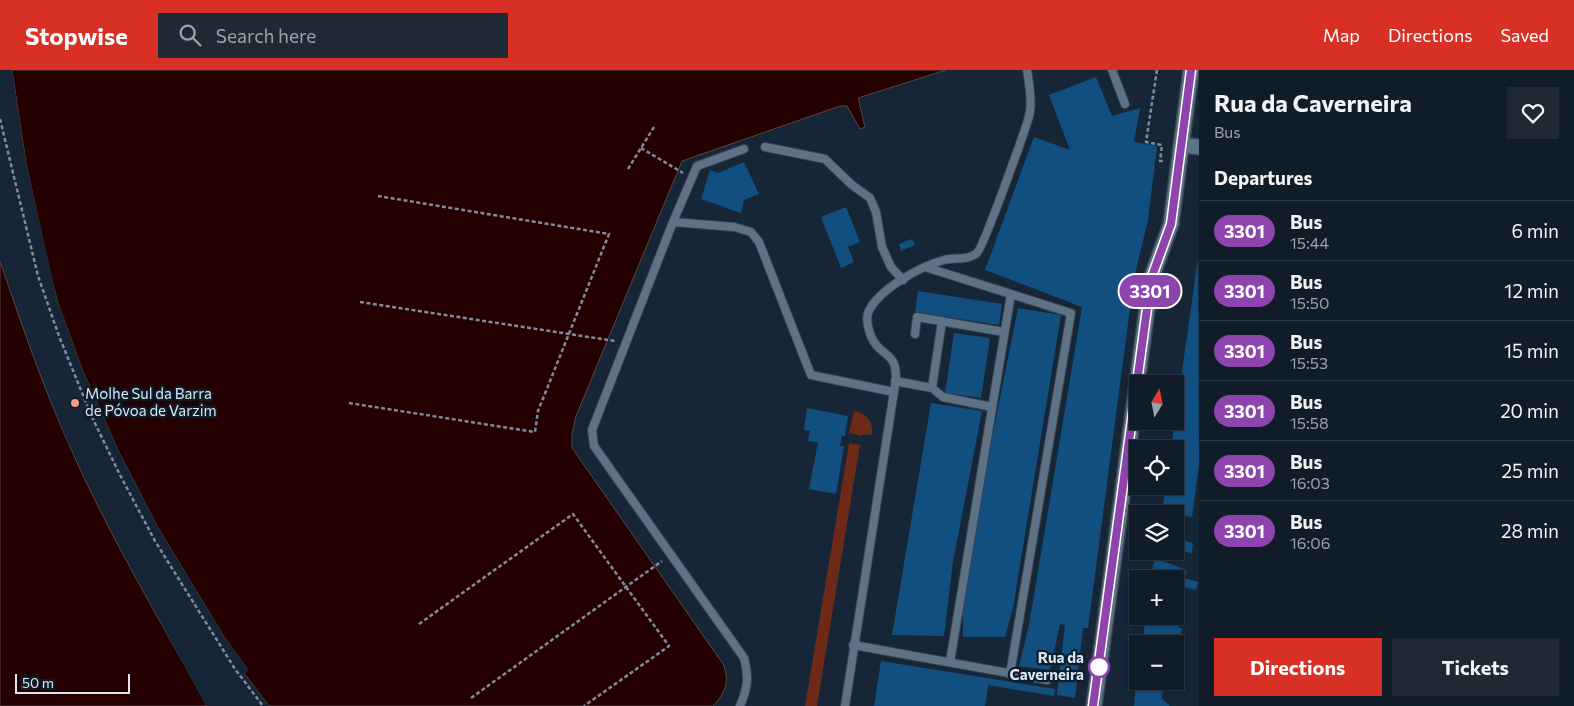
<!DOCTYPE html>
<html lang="en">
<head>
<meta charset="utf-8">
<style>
	body { margin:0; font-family:Commissioner,sans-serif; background:#1e2934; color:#f1f3f6; height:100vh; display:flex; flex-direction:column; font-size:19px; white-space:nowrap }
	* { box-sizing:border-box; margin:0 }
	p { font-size:16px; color:#9ca1a8 }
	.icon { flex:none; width:28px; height:28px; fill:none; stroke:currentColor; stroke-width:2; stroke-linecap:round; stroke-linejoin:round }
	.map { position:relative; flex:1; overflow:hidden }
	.panel { display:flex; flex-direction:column; background:#101c28; width:375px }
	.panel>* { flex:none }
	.badge { padding:0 10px; border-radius:16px; font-size:18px; line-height:32px }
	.needle { width:32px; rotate:10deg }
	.tools { position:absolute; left:1129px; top:305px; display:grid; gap:10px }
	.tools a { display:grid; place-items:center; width:55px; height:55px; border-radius:0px; background:#101c28; box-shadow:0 1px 4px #0004,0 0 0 1px #303a45; font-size:25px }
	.scale { position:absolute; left:15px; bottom:12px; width:115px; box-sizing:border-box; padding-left:5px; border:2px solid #dae5ef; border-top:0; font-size:14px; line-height:18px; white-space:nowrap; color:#dae5ef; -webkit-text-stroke:4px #0c1d2c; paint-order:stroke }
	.map>.badge { position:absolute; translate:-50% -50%; box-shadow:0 0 0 2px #fff }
	h2 { padding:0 15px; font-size:19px; line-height:45px }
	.round { display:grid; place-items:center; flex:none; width:52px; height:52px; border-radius:0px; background:#1e2934 }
	.overview { display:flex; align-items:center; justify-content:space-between; height:85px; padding:0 15px }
	h1 { font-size:24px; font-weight:700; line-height:38px }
	.action { display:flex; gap:10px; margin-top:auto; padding:10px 15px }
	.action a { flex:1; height:58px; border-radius:0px; background:#d93025; color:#fff; font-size:20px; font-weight:700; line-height:58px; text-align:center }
	.action a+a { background:#1e2934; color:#f1f3f6 }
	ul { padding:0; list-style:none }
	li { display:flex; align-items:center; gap:15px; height:60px; padding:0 15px; border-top:1px solid #303a45 }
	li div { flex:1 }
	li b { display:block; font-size:19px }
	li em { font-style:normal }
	li .badge { min-width:55px; font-weight:700; text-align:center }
	header { display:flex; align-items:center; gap:30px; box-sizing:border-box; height:70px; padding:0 25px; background:#d93025; color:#fff }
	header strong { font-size:24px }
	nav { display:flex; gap:28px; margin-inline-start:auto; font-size:18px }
	.search { width:350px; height:45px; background:#1e2934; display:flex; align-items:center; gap:12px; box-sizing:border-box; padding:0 18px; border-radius:0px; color:#9ca1a8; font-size:19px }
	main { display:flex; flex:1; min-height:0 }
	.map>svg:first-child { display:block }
	.green { fill:#6e2a19 }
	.water { fill:#240000; stroke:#5b4548 }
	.pier { fill:#162636 }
	.building { fill:#114f81 }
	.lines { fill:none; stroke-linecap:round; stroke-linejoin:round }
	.lane-casing { stroke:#36424f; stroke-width:10 }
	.street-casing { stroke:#36424f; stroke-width:18 }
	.secondary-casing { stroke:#36424f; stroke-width:18 }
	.path { stroke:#7f8c99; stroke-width:2.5; stroke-dasharray:4 2.5; stroke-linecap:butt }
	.lane { stroke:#5f7285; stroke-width:8 }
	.street { stroke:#5f7285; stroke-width:15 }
	.secondary { stroke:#5f7285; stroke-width:15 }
	.line-casing { stroke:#fff; stroke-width:11 }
	.line { stroke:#8e44ad; stroke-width:8 }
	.poi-dot { fill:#f49e88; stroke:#0c1d2c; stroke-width:2 }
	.stop-dot { fill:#fff; stroke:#8e44ad; stroke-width:2.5 }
	.labels { text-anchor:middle; stroke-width:4.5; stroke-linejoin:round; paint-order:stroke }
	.poi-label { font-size:15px; fill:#dae5ef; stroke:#0c1d2c; text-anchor:start }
	.stop-label { font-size:15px; font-weight:bold; fill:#dae5ef; stroke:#0c1d2c; text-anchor:end }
</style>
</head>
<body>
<header>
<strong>Stopwise</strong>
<div class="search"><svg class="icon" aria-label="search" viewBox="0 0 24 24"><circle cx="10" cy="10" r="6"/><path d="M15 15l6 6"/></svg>Search here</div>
<nav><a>Map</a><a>Directions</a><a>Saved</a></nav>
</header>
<main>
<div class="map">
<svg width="1199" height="636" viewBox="0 0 1199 636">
	<rect width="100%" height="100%" fill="#162636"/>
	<!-- green -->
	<path class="green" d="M854,341c14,3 19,10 18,24l-9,-1 -1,2 -13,-3z
		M849,373l11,2 -43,261h-12z"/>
	<!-- water -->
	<path class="water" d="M12,0h934l-88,28 7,29 -5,2 -13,-23h-7l-158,55 -106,255 -4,18v14l151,216c7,17 3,28 -10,42h-444l-25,-33 4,-3 -25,-35 -66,-109 -39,-76 -36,-81 -24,-66 -9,-35 -23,-105z
		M0,191c20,59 41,120 66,177 40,93 93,180 141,268h-207z"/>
	<!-- pier -->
	<path class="pier" d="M9,0h3l14,93 32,140 24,66 36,81 39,76 66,109 26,35 -5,4 25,32h-3l-25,-31v-3l4,-3 -24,-33 -66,-109 -40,-75 -36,-82 -24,-66 -8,-36 -23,-104z
		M0,188l2,2 18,52 48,125 39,82 103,187h-3l-3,-4 -87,-161 -51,-103 -37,-97z"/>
	<!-- building -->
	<path class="building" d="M1096,7l16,39 28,-8 -6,34 23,4 -9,74 -14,58 -46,350h-5l-8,70 -18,-3 8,-70 -5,-1 -10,46 -31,-4 10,-41 53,-318 -97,-37 49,-133 36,13 -21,-55z
		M744,92l15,32 -15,6 -3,13 -40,-14 9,-29 8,3z
		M846,137l14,35 -12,5 6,15 -13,6 -20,-51z
		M912,169l3,6 -14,6 -2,-7z
		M1198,188l1,206 -7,53 -30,-5 4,-26h9v-37h-4z
		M918,221l84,13 -3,21 -84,-13z
		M1018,238l43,7 -48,293 -8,29h-42v-30l29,-169z
		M954,263l36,5 -9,60 -36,-5z
		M931,333l51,8 -29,151 -9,74 -52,-1z
		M807,338l41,8 -3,20h-3l-2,10h4l-8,48 -27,-5 9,-47 -10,-1 2,-10 -6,-1z
		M1175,469l18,4 -1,10 -17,-4z
		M1155,488l29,11 3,3 -3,6 14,4 -2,8 -21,-5v-6h-25z
		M1175,515l8,4 2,5 -3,14 -3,20h3l-4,18 -3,-2h-33l4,-28h29z
		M881,591l174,28 -1,7 -66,-11 -3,21h-111z
		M1136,611h31l-6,17 9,8h-36z"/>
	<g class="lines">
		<defs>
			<path id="lane" d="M1112,0l13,34
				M765,77l60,12 27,26 18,13 6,14 6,35 9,20 12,13
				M673,152l24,-56 47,-17
				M925,197l146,46 -61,361
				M915,264l2,-17 87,15
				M895,311l37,7 11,9 49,10
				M932,318l10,-67
				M853,575l194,35
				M950,592l61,-368
				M740,636c8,-19 9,-28 4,-48l-150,-212 -2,-16 81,-208 61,5 17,5 8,10 52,133 83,17
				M845,636l51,-327c0,-5 0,-10 -2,-15 -2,-7 -10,-11 -15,-16 -8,-7 -14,-25 -11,-35 9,-23 53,-47 76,-53 11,-3 24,1 33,-7 6,-5 51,-129 53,-141 2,-14 -1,-29 -3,-42"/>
			<path id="street" d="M1181,75l18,2"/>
			<path id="secondary" d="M1094,636l57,-427 20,-55 20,-154"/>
		</defs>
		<!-- lane casing -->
		<use href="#lane" class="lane-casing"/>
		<!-- street casing -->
		<use href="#street" class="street-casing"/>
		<!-- secondary casing -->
		<use href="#secondary" class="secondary-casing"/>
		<!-- path -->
		<path class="path" d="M1157,0l-11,72 16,3 -2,16h4
			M0,49l38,157 21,60 32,79 28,58 36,68 80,128 28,37
			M641,78l42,25
			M628,99l26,-42
			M360,232l255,39
			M349,333l186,29 3,-21 71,-177 -231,-38
			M419,554l154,-110 96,132 -85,60
			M471,628l191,-137"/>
		<!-- lane -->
		<use href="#lane" class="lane"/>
		<!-- street -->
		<use href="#street" class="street"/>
		<!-- secondary -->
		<use href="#secondary" class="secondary"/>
	</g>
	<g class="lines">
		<defs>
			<path id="line" d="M1093,636l58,-427 20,-55 20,-154"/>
		</defs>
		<!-- line casing -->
		<use href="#line" class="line-casing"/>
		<!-- line -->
		<use href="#line" class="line"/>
	</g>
	<!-- markers -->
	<circle class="poi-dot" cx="75" cy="333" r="5"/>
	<circle class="stop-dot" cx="1099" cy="597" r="10"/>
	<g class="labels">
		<!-- poi labels -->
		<g class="poi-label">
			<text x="85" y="329">Molhe Sul da Barra<tspan x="85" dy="17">de Póvoa de Varzim</tspan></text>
		</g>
		<!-- stop labels -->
		<g class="stop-label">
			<text x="1084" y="593">Rua da<tspan x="1084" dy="17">Caverneira</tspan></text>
		</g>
	</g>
</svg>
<div class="tools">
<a><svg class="needle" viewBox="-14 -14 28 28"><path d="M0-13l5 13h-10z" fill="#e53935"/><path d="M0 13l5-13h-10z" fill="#9ca1a8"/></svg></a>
<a><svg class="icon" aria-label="locate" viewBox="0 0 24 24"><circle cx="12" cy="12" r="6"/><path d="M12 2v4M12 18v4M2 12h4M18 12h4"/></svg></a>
<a><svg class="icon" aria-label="layers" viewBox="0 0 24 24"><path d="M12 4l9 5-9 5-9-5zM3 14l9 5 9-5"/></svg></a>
<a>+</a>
<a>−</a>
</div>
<div class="scale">50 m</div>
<b class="badge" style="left:1150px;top:221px;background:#8e44ad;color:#fff">3301</b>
</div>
<section class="panel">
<div class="overview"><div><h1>Rua da Caverneira</h1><p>Bus</p></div><a class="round"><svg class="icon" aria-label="heart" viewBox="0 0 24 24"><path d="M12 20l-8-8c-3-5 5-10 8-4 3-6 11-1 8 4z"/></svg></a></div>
<h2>Departures</h2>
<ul>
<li><span class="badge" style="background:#8e44ad;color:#fff">3301</span><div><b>Bus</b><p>15:44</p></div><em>6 min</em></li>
<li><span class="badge" style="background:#8e44ad;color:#fff">3301</span><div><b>Bus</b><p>15:50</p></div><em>12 min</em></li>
<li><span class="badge" style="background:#8e44ad;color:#fff">3301</span><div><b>Bus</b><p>15:53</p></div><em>15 min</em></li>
<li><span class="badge" style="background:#8e44ad;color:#fff">3301</span><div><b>Bus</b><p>15:58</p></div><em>20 min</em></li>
<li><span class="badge" style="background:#8e44ad;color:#fff">3301</span><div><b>Bus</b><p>16:03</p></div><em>25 min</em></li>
<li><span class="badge" style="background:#8e44ad;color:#fff">3301</span><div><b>Bus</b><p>16:06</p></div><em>28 min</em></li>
</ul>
<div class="action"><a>Directions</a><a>Tickets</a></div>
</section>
</main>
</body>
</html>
